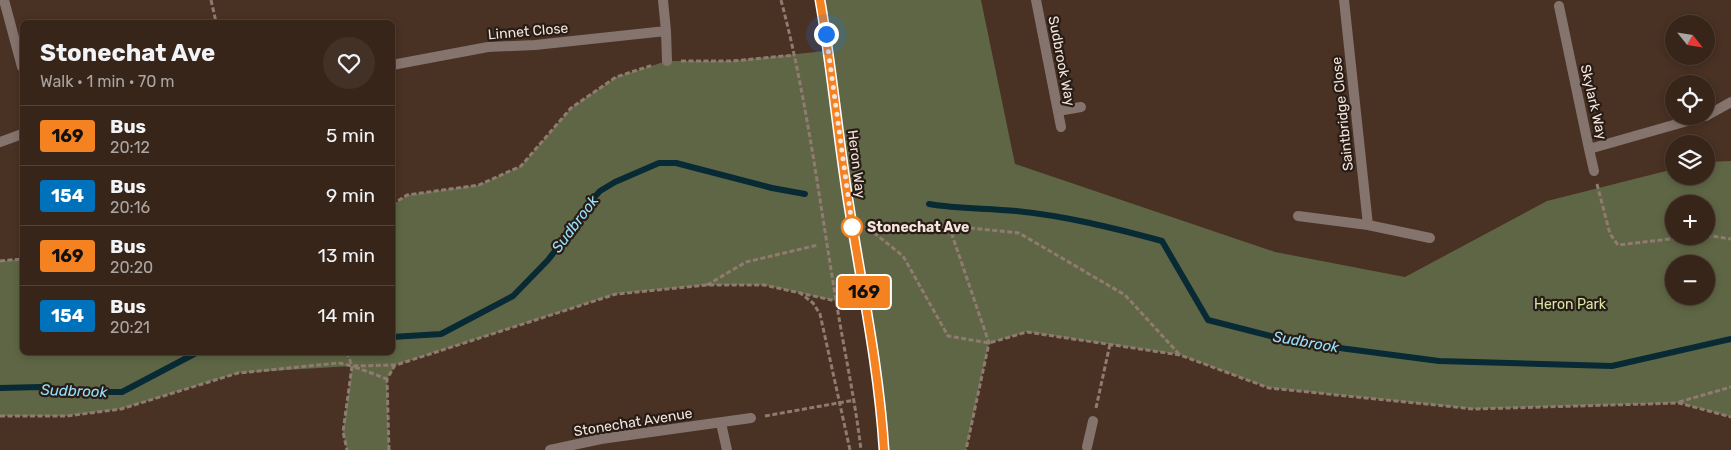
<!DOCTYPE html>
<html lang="en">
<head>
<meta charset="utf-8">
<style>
	body { margin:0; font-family:Rubik,sans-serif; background:#423127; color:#f1f3f6; height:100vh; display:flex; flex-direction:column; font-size:19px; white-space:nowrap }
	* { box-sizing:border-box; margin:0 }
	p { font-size:16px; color:#aaa5a2 }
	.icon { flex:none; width:28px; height:28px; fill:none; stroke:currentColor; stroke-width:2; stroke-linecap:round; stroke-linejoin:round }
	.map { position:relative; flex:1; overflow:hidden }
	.side { position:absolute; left:20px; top:20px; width:375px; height:335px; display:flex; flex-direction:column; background:#37251a; border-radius:8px; box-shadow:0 2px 8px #0003,0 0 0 1px #514239 }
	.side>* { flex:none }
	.badge { padding:0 10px; border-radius:4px; font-size:18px; line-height:32px }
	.needle { width:32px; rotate:120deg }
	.tools { position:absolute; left:1665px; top:15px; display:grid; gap:10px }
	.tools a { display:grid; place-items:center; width:50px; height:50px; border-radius:50%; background:#37251a; box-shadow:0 2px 8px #0003,0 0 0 1px #514239; font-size:25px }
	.you { position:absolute; width:25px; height:25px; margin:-12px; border:4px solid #fff; border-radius:50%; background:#1a73e8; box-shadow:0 0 0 8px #1a73e833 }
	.map>.badge { position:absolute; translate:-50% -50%; box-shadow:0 0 0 2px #fff }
	.round { display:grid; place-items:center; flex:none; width:52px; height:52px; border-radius:26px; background:#423127 }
	.head { display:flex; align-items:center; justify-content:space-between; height:85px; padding:0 20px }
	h1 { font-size:24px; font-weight:700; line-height:38px }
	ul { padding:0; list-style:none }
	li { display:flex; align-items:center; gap:15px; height:60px; padding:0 20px; border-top:1px solid #514239 }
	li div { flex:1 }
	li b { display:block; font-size:19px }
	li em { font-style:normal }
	li .badge { min-width:55px; font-weight:700; text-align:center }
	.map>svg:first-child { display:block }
	.green { fill:#5f6645; fill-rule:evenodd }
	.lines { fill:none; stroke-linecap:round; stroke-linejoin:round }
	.stream { stroke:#082a34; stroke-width:6 }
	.path { stroke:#8f7b6f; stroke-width:3; stroke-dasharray:5 2.5; stroke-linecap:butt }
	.minor { stroke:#85736d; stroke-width:10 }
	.line-casing { stroke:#fff; stroke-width:11 }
	.line { stroke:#f58220; stroke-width:8 }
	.walk { stroke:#f4e4db; stroke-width:5; stroke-dasharray:0 9 }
	.stop-dot { fill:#fff; stroke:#f58220; stroke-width:2.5 }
	.labels { text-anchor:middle; stroke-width:4.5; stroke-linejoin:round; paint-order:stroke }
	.street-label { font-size:14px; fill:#f4e4db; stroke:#271c16 }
	.stop-label { font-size:14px; font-weight:bold; fill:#f4e4db; stroke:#271c16; text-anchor:start }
	.park-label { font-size:14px; fill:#d7e6a7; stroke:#271c16 }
	.water-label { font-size:15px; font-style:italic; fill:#96e1fd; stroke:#271c16 }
</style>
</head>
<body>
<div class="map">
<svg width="1731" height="450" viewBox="0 0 1731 450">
	<rect width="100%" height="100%" fill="#493123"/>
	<!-- green -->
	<path class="green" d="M817,0h164l34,164 260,88 130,25 142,-76 127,-32v7h32v-14l25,-1v256l-52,-14 -205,6 -205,-21 -89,-33 -153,-23 -38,11 -23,107h-81l-22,-150 -27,1 -72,-16h-57l-91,9 -220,71 -9,14 2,71h-42l-4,-18 9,-66 -114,7 -117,36 -54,7h-67v-155l22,-2v93h370l1,-147 14,-10 72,-10 42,-19 50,-58 45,-31 51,-16h65l93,-10zM1674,204h32v32h-32zM1674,264h32v32h-32z"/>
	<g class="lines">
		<!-- stream -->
		<path class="stream" d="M929,204c29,5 58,4 87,7 50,5 98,17 146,30l46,79 86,22 145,19 173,5 119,-27
			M392,337l49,-3 72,-38 35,-36 28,-36 13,-21 11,-12 15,-9 44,-19h17l96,25 33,6
			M0,388l40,-1 41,5h41l76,-40"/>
		<!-- path -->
		<path class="path" d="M211,0l5,22
			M781,0c26,98 38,199 55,300 8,50 19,99 25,150
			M681,61h51l63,-6
			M1597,184l13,50 8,11 78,-9
			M392,205l15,-10 72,-10 42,-19 50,-58 45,-31 37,-12
			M949,226l40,117 -23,107
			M925,227l24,-1 70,7 106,62 54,59
			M868,228l35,28 45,80 41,7 38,-11 153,23 89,33 205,21 205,-6 52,14
			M1706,235l25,4
			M0,261l22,-2
			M707,285l39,-23 72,-17
			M799,292l14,11 7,11 30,136
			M347,352l5,14 -9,66 4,18
			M355,367l32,12
			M1679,402l52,-15
			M1096,408l14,-64
			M0,416h67l54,-7 117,-36 101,-10 13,3 44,-1 220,-71 91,-9h57l72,16
			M765,416l90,-16
			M389,450l-2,-71 8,-14"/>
		<!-- minor -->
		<path class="minor" d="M4,0l18,67
			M820,0c13,71 19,143 30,214 13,79 29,156 35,236
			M1036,0l25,127
			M1344,0l24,225
			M1559,6l30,143 116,-33
			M666,31l1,30
			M392,65l96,-18 47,-2 131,-14 -3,-31
			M1058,111l23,-4
			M1706,116l25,-14
			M0,142l22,-8
			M1589,149l5,22
			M1298,216l70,9 62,13
			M721,423l6,27
			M1087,447l6,-26
			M550,450l51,-11 150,-21"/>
	</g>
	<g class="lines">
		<defs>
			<path id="line" d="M820,0c12,69 18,138 29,206 13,82 30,162 35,244"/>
		</defs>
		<!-- line casing -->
		<use href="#line" class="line-casing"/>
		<!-- line -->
		<use href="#line" class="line"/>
		<!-- walk -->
		<path class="walk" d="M826,34l27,198 -1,-5"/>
	</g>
	<!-- markers -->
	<circle class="stop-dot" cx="852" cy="227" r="10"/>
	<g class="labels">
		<!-- street labels -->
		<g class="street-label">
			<text transform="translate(528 31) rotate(-5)" y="5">Linnet Close</text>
			<text transform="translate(1062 61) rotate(79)" y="5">Sudbrook Way</text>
			<text transform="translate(1594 102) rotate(77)" y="5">Skylark Way</text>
			<text transform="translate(1342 114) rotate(-96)" y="5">Saintbridge Close</text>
			<text transform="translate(857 164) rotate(83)" y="5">Heron Way</text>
			<text transform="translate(633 422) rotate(-9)" y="5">Stonechat Avenue</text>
		</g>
		<!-- stop labels -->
		<g class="stop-label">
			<text x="867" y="232">Stonechat Ave</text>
		</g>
		<!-- park labels -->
		<g class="park-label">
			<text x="1570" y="309">Heron Park</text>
		</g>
		<!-- water labels -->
		<g class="water-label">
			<text transform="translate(575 224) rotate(-53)" y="5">Sudbrook</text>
			<text transform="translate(1306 342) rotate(10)" y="5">Sudbrook</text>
			<text transform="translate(74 391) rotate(2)" y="5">Sudbrook</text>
		</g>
	</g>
</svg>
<div class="tools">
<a><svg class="needle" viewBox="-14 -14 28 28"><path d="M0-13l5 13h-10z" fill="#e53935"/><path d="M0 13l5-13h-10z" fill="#aaa5a2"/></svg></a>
<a><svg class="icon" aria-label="locate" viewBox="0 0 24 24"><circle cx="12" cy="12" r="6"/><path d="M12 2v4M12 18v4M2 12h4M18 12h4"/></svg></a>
<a><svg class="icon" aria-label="layers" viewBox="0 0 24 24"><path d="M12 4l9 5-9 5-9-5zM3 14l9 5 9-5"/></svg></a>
<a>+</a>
<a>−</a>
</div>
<div class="you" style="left:826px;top:34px"></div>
<b class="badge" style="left:864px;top:292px;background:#f58220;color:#111">169</b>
<section class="side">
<div class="head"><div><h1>Stonechat Ave</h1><p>Walk · 1 min · 70 m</p></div><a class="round"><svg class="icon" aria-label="heart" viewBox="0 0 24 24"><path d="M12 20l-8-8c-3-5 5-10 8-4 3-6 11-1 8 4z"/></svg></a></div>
<ul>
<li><span class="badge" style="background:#f58220;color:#111">169</span><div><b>Bus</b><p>20:12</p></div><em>5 min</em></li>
<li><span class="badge" style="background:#0072bc;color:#fff">154</span><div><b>Bus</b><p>20:16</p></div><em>9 min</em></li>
<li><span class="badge" style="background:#f58220;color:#111">169</span><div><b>Bus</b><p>20:20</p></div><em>13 min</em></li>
<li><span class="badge" style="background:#0072bc;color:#fff">154</span><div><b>Bus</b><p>20:21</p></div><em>14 min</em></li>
</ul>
</section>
</div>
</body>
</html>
